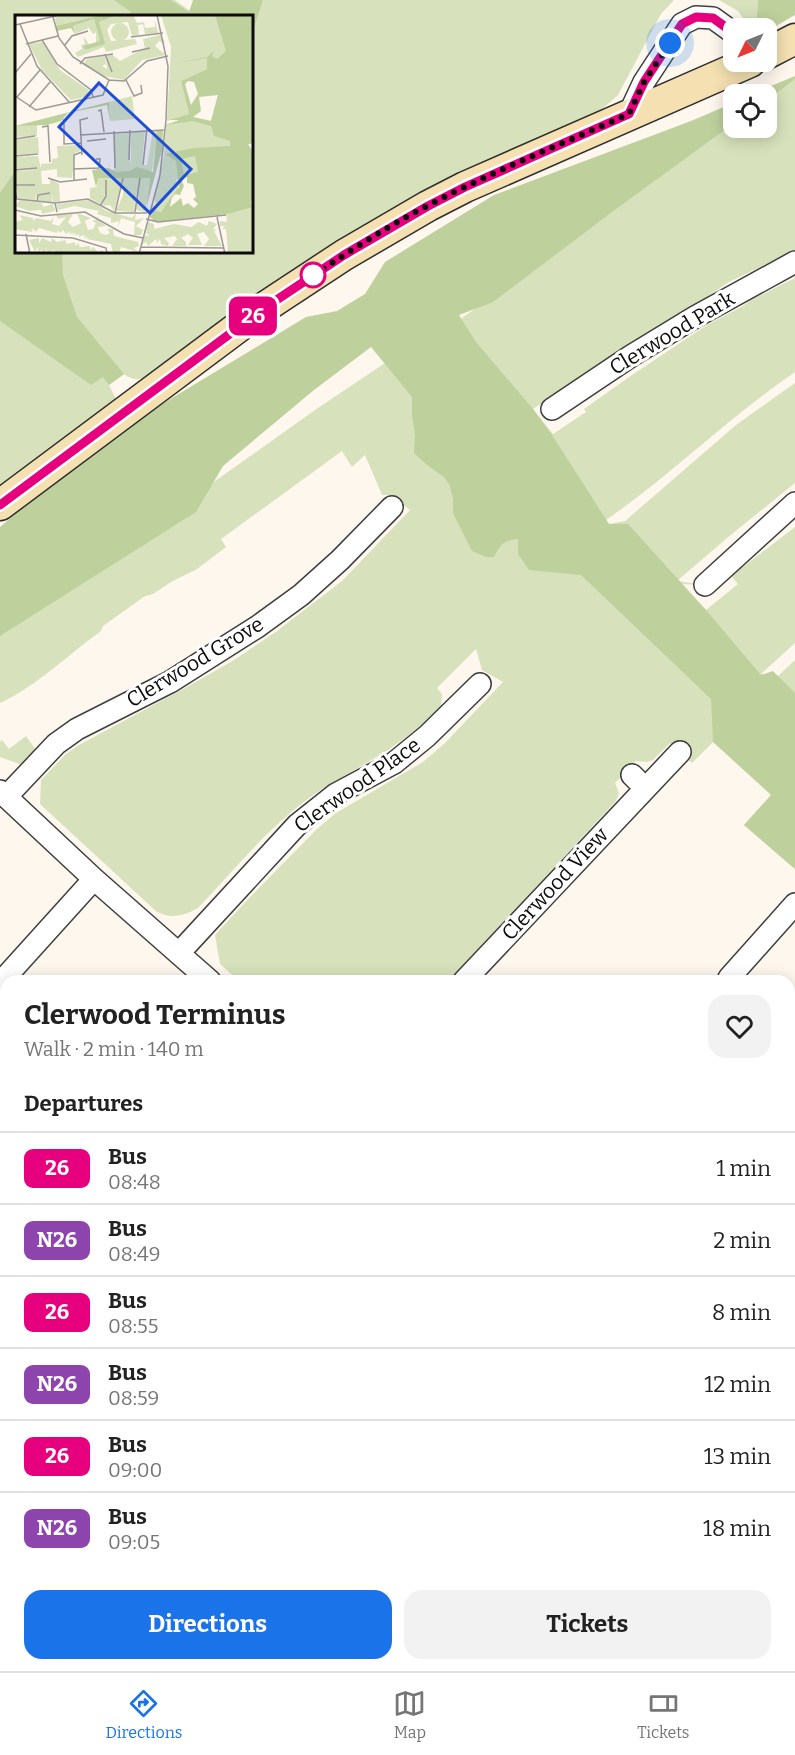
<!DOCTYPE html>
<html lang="en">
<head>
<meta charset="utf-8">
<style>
	body { margin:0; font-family:Bitter,serif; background:#f2f2f2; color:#222; height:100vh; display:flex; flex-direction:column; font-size:22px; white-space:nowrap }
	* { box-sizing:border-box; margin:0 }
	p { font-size:20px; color:#767676 }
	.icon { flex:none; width:33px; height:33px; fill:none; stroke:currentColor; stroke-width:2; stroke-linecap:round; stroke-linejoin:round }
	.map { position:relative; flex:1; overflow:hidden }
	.sheet { position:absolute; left:0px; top:975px; width:795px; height:696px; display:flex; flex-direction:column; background:#fff; border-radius:18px 18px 0 0; box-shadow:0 3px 15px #0003 }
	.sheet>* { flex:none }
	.badge { padding:0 12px; border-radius:9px; font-size:21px; line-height:39px }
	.needle { width:39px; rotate:227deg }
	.fabs { position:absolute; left:723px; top:18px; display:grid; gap:12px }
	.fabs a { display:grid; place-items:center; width:54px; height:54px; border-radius:12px; background:#fff; box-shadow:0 3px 15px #0003; font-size:30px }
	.you { position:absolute; width:30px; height:30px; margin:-15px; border:4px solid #fff; border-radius:50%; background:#1a73e8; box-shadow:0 0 0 9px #1a73e833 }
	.map>.badge { position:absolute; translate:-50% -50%; box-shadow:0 0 0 3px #fff }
	h2 { padding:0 24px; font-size:22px; line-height:54px }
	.round { display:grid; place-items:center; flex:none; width:63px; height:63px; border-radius:18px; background:#f2f2f2 }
	.head { display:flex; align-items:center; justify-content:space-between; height:102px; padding:0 24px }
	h1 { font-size:28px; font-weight:700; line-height:45px }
	.primary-button { display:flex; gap:12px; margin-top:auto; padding:12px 24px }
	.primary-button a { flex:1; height:69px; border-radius:18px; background:#1a73e8; color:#fff; font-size:24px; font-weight:700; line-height:69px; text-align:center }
	.primary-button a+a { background:#f2f2f2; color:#222 }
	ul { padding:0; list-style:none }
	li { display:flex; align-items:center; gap:18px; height:72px; padding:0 24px; border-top:2px solid #e0e0e0 }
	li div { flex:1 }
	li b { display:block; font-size:22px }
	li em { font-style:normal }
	li .badge { min-width:66px; font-weight:700; text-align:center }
	.dock { display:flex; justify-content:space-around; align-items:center; height:84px; border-top:2px solid #e0e0e0; background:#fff; font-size:16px; color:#767676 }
	.dock a { display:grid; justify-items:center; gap:3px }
	.dock .on { color:#1a73e8 }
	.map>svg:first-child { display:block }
	.green { fill:#d7e2bc }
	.forest { fill:#bed19d }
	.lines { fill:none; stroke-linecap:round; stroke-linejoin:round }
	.lane-casing { stroke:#3f3f3f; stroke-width:14 }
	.street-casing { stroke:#3f3f3f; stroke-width:24 }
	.secondary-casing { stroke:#2e2e2e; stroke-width:33 }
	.lane { stroke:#fff; stroke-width:10 }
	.street { stroke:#fff; stroke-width:21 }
	.secondary { stroke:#f4e0b1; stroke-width:30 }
	.line-casing { stroke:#fff; stroke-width:14 }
	.line { stroke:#e6007e; stroke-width:9 }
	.walk { stroke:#0c0c0c; stroke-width:6; stroke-dasharray:0 10.8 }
	.stop-dot { fill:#fff; stroke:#e6007e; stroke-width:3 }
	.labels { text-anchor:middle; stroke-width:6; stroke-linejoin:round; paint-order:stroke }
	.street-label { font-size:21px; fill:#0c0c0c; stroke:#fff }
	.inset-road { fill:none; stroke:#9d9994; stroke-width:1.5 }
	.view { fill:#1d4ed8; fill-opacity:0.15; stroke:#1d4ed8; stroke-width:3 }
	.inset-edge { fill:none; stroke:#0c0c0c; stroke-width:3 }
</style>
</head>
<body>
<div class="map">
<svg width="795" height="1671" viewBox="0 0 795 1671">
	<rect width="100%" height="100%" fill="#fdf7ee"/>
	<!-- green -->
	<path class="green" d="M0,0h175l22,16h-181v236h236v-217l11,-35h411l-13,14 -43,81 -28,25 -43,13 -103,47 -103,59 -179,133 -4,-4c-13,9 -19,17 -34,6l-15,11 6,12 -1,7 -114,87z
		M719,0h39l-2,28h-6l-12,-17z
		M795,79v171l-66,32 -46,31 -44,25 -106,71 20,25 33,-22 -2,-3 48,-34 75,-50 36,-19 8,-6 44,-22v94c-66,45 -123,102 -189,148l3,4 16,-3 111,-96 59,-42v100l-68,55 -50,43 28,4 -26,-1 27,26 32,-26 -7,-8 64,-49v116l-34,31 17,2 17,-16v209l-51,-44 29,-32 -60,-51 -21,21 -22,-20 -17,17 -6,2 -11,-1 -21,22 4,10 -3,8 -168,180h-209l-19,-17 -5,-29 35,-38 67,-68 19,-16 87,-51 22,-19 58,-61 -21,-12 -6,-21 -39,39 5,6 -1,12c-19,19 -38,35 -61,49 -23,14 -49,27 -71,43 -42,31 -75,72 -111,110 -14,8 -26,11 -41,4l-117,-108 1,-24 25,-26 13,-9 108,-58 47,-27 43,-29 65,-50 68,-71 -20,-15h-8l-17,-40 -13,12 -10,-16 -121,88 5,8 -29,22 -26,13 -18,12 -8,2 -42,30 -2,5c-32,23 -64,55 -101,72v-69l315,-224 70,-47 57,64 12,-83 8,-26 271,-194 1,4h32l1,-27z
		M26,736l10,14 -14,15 -22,-8v-15l2,-2 7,9z
		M6,1012v337l-6,-4v-326z
		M795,1274v70l-6,-6v-58z
		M165,1665h89l9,6h-102z"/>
	<!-- forest -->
	<path class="forest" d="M114,0h57l18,12 4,-12h70l-11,35v-19h-123l2,-4z
		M758,0h37v15l-28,16 -1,-3h-10z
		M795,76v3l-28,22 -1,-7h-14z
		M733,103v21l-117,85 -123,93 -34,13 17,27 57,67 19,26 57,89h19l78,86 55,65 12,-4 22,22v176l-51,-44 27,-30 -58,-53 -2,-43 -130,-124 -52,-5 -11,-16v-15c-14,1 -18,6 -24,18h-8l-14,-6 -19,-38v-15l-4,-14 -5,-7 -17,-12 -13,-12 1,-19 -3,-18v-19l-41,-50 -57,43 -91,76 -27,46 -196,124v-109l80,-69 92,-60 134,-81 31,-6 28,-17 20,-32 109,-67 197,-74z
		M16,170v82h46l1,23 14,42 47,57 -15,11 -6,-8 -12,8 -91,-64v-128z
		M480,1665h54l6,6h-51z"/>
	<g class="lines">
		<defs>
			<path id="lane" d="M789,1493l6,5"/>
			<path id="street" d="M629,114l15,-32 38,-58 14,-7 17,1 18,13 3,4
				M552,409l79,-53 64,-39 100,-55
				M705,585l90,-82
				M632,775l13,13
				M0,791l94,88 116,102
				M6,797l50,-53 21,-15 93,-47 87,-55 44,-32 39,-35 52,-53
				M179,953l118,-128 39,-31 58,-31 33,-27 53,-52
				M464,981l216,-229
				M732,981l-3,-3 66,-74
				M1,982l93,-103
				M789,1262l6,-7
				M789,1349l6,5
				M0,1555l6,-2
				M789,1563l6,-4
				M280,1665l9,6
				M148,1671l4,-6
				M692,1671l5,-6"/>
			<path id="secondary" d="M766,54l29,-15
				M0,505l265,-198 79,-52 84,-49 37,-19 285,-125"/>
		</defs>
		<!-- lane casing -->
		<use href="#lane" class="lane-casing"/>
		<!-- street casing -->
		<use href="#street" class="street-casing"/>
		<!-- secondary casing -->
		<use href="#secondary" class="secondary-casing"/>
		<!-- lane -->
		<use href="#lane" class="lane"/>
		<!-- street -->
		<use href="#street" class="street"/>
		<!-- secondary -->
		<use href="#secondary" class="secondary"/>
	</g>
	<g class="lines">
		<defs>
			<path id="line" d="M0,505l266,-198 78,-52 84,-49 37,-19 164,-73 15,-32 38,-58 14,-7 17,1 18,13"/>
		</defs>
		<!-- line casing -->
		<use href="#line" class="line-casing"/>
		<!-- line -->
		<use href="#line" class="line"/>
		<!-- walk -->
		<path class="walk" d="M313,275l-8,6c40,-27 81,-54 124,-76 65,-34 133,-61 200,-91l15,-32 26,-39"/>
	</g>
	<!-- markers -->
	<circle class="stop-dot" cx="313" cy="275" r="12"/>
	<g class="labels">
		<!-- street labels -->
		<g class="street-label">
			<text transform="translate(672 333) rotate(-31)" y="7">Clerwood Park</text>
			<text transform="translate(195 662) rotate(-31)" y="7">Clerwood Grove</text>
			<text transform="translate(357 785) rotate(-35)" y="7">Clerwood Place</text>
			<text transform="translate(555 884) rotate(-47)" y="7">Clerwood View</text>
		</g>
	</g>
	<!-- overview -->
	<g transform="translate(15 15)">
		<rect width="238" height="238" fill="#fdf7ee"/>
		<path d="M50,0h36l-45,11 -1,-8zM102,0h16l4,8 7,-1 1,6 10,-1v-7l3,13 -13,1 -2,-10 -5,1 1,10 -7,1 -4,-14 -17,2 -4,6 4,11 24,-2 2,5 -31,8 -2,-5 -26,10 -3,-4 7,-4 -1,-4 4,-1 -2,-8 6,8 -5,6 20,-6 -5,-22zM146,0h92l1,128 -6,1 6,9 -1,100 -25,-1 -2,-23h-4l3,-3h-5v-5l7,1 -1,-8 -28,-40 -22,6 3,10 -18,22 -11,-3 7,-3 -3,-8 10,-42 2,-32 28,-7 17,4 7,-26 -1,-21 -10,-16v11l-26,12 8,33 -22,7 4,-74zM79,4l6,22 -4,2v-11l-3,2 -4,-6 -14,6 -2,-8zM96 17a9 9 0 1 1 18 0a9 9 0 1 1-18 0ZM145,20l5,8 -6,-2 -4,5 11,9 -24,5 -18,20 -20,-4 -21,-11 4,-6 18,-3 1,8 -4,2 5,3 -1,-12 5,-3 9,7 25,-13 -2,-9zM27,27l18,28 30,21 1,5 -20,4 -29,-30 -13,-26zM117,81l3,23 -25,2 -1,-19zM22,109v12l-22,1v-11zM130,115l-3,35h5l6,-34h4l-5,40h-7l5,7 -5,34 -9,-2 1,-19 -3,21 -18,-1 7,-16v-19l-9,35 -4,-6 -8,1 4,-13 -6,11 -10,-6v-10l7,-1 -5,-17h22l1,-36 14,-1 1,28 1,1v-30zM23,122l1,16 -24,2v-15zM65,130v6l-5,2 -3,25 -15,-1v-8l-16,2 1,13h8v-6l9,6 1,17 -7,1 -1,-8v8l-13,-1 -1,-5 9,-3 -10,1 -2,6 -17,-2 -2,-12h20l-21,-2v-13l22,-1 -22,-1v-12l23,-1 3,13v-5l11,-1v-4l6,-1 -1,-12zM5,185l22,3 1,4 10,-3 2,7 -13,3 -1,-4 -12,1 -14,-5zM74,185l18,11 25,7 4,-5 -1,7 9,-2 -8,8 7,4 -2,5h-7l1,-13 -14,-4 -3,10 1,-7 -8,2v-5l-14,-4 2,-3 -24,-5 -17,4 -1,-6zM62,198l14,5 -6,3 3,9 5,-1 3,-6 -4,-2 5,-2 9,7 -8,1 2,6 6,2 4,-2 -3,-4h6l1,7 24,6 1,4 -5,2 4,4 -17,-5 -2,6h-6l-2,-9 -24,-5v-3l-2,3 -1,-4 -5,2v-3l-3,2 -1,-3 -3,2 1,-3 -4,3 1,-4 -4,3 -3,-4 -3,3 -2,-3 -1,3 -18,-5 -3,4 -3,-4 -1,4 -17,-3v-7l8,-2 -4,-5 14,3v3l3,-3 15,3 3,-5 -2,8 7,2 7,-9 -8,2 -2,-4 17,-1 -5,8 5,5 8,-4zM194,206l8,3 -4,5 4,1 -3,1 8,15h-18l5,-7 -5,-7 -7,2 5,11h-14l5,-7 -5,-4 -7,4 5,4v4h-14l5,-7 -2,-3 -11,2 5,5 -1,3 -7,-2 -1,-5 -3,4 -1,-4 -8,7 -2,-4 -3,2 1,-8 6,-1 -4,-2 2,-11 6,2v5l20,-5 17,3 8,-5 8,4zM24,223v5l3,-5 9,4 1,-4 5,4 8,-2 2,4 8,-2v4l3,-3 2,4 10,-1v4l3,-3 5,5 5,-2v3h-48l-1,-3 -6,3 -2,-4 -1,4 -4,-3 -3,3v-6l-3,5 -6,-12z" fill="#d7e2bc"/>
		<path d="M86,0h16l-18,7 6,22 -20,6 -2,-4 17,-5 -6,-22 -21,7 2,8 -4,-6 -14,3 -1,-5zM200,0h38l1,128 -6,1 5,9v42l-3,9 3,3 -26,7 -72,8 -6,-6 1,-7 11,3 11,-16 -2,11 11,-9 2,8 5,-3 6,5 4,-4 -5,-5 3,-2 -3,-13 -6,-1v-6l-6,2 3,7 -4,9 -6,-1 5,-7 -3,-26 -11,-7 28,-6 37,-2v-5l-16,-5 -3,-10 -19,-5 -25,4 12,-5h-10l20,-6 -8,-33 26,-12v-11l-36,6 36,-7 7,-6 -2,5 5,3 9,-8zM173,66l6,1 4,12 -7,11 -6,-21zM203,80l-7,26 -18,-4 8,-6 -2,-14zM180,141l3,16 -14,3 -3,-16zM94,87l1,19 -3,-16 -39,8 -7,8 -14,4 -32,1zM142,115l6,1 -1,19 -16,59 4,-31h-52l-2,9 -4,-17 16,-2 8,4 14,-1 7,-4 16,5z" fill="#bed19d" fill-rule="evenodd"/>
		<path class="inset-road" d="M38,2l6,21 14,19 36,23 15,1 23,-20 21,-5M5,9l17,42 33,37M0,10l45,-10M116,22l32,-4M27,25l15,24 34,26 2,7M11,29l32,-8M49,31l8,-10 16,-5M117,37l18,-4M90,39l7,18M65,49l5,-6 28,-4M0,58l16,-19M111,65l8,16 8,-3 -1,-8M0,81l21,14 67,-15 6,-15M2,82l23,-27M14,92l21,-25M83,96l3,-1 3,22M49,104v25l17,-1M27,112l6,-1 2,36M99,116l1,37M65,120l84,-5M0,124l20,-3M72,126l19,-2M67,140l-2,-35 8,-2M0,141l23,-2M114,145l1,-30M128,150l4,-37M58,154l26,-1 1,-9h-4M0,155l22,-2M33,163l12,4 27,-3M59,165v-25l8,-3M0,170h20M0,175l2,9 38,4M22,187l1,-7 12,-2M85,191l6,-10v-16M0,195l26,6 44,-4 39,22 19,4M42,197l-2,-9 33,-4 27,14h32M120,197l5,-34M100,198l8,-35M202,202l8,37M131,204l12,3 68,-7M11,219l4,20M0,220l58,3 33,10 1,6M126,232l83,1M124,239l21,-79 6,-55 2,-54 -11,-51"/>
		<path class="view" d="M84,68l92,86 -41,44 -91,-86z"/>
		<rect width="238" height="238" class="inset-edge"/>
	</g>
</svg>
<div class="fabs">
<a><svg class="needle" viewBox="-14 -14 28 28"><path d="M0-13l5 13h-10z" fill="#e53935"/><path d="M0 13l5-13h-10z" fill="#767676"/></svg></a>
<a><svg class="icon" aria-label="locate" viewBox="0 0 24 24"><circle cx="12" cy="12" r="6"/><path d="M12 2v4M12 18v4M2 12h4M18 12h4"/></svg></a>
</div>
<div class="you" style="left:670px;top:43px"></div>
<b class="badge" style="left:253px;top:316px;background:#e6007e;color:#fff">26</b>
<section class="sheet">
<div class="head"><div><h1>Clerwood Terminus</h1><p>Walk · 2 min · 140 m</p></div><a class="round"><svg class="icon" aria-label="heart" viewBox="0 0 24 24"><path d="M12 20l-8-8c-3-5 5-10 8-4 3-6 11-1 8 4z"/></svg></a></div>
<h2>Departures</h2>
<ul>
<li><span class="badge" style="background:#e6007e;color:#fff">26</span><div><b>Bus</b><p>08:48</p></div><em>1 min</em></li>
<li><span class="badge" style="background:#8e44ad;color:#fff">N26</span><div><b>Bus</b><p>08:49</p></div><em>2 min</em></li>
<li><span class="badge" style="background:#e6007e;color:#fff">26</span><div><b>Bus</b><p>08:55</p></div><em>8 min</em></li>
<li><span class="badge" style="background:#8e44ad;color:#fff">N26</span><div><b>Bus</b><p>08:59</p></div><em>12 min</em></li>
<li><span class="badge" style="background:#e6007e;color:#fff">26</span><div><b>Bus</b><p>09:00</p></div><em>13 min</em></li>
<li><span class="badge" style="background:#8e44ad;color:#fff">N26</span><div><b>Bus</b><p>09:05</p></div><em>18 min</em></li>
</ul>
<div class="primary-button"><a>Directions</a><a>Tickets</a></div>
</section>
</div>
<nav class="dock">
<a class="on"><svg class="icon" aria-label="directions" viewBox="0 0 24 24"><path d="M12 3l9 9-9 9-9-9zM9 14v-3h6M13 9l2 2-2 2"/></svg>Directions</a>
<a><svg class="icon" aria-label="map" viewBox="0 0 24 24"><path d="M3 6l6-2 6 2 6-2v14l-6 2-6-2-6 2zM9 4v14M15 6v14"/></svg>Map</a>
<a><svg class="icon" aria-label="tickets" viewBox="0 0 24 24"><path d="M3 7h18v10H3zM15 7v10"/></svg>Tickets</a>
</nav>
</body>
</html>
